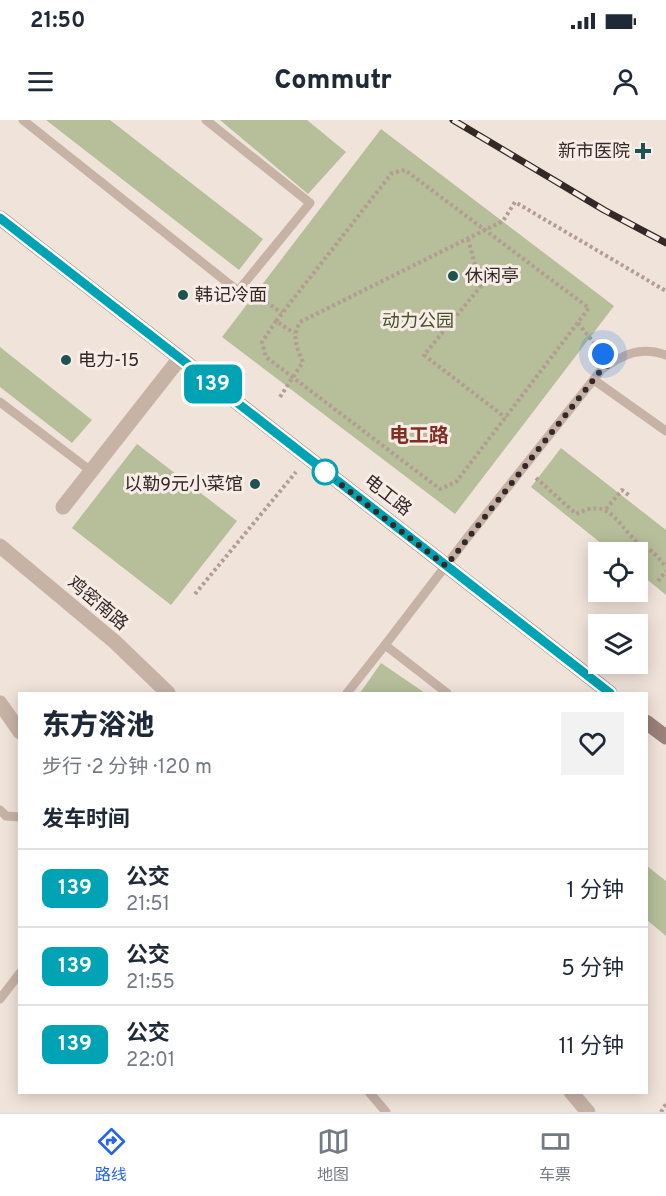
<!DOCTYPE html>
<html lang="zh">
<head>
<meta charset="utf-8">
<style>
	body { margin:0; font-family:Overpass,"Noto Sans SC",sans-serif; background:#f2f2f3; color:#1f2937; height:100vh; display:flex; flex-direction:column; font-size:22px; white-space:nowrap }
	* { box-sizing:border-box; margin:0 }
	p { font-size:20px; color:#747a83 }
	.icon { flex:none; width:33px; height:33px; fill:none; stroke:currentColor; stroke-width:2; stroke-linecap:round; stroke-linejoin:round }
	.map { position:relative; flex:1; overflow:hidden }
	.panel { position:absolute; left:18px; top:572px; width:630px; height:402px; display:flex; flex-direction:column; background:#fff; border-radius:0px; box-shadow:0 3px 15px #0003 }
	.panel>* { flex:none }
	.badge { padding:0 12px; border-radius:9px; font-size:21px; line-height:39px }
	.buttons { position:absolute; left:588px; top:422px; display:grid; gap:12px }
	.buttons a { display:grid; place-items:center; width:60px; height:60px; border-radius:0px; background:#fff; box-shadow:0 3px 15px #0003; font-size:30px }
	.you { position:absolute; width:30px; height:30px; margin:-15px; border:4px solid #fff; border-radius:50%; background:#1a73e8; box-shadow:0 0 0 9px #1a73e833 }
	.map>.badge { position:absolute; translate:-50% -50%; box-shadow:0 0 0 3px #fff }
	h2 { padding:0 24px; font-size:22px; line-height:54px }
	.round { display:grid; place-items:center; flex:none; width:63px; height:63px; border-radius:0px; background:#f2f2f3 }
	.overview { display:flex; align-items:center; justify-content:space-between; height:102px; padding:0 24px }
	h1 { font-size:28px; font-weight:800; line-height:45px }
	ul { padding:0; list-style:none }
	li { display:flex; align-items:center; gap:18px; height:78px; padding:0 24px; border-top:2px solid #e0e1e3 }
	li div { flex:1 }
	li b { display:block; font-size:22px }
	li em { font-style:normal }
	li .badge { min-width:66px; font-weight:700; text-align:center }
	.status { display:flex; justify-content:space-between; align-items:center; height:42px; padding:0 30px; background:#fff; direction:ltr }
	.status svg { height:16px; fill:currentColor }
	header { display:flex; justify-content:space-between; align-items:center; height:78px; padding:0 24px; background:#fff; font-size:27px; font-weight:800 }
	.tab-bar { display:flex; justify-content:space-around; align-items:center; height:84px; border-top:2px solid #e0e1e3; background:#fff; font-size:16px; color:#747a83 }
	.tab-bar a { display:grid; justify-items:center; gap:3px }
	.tab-bar .current { color:#2563eb }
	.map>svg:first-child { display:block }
	.green { fill:#b6be9a }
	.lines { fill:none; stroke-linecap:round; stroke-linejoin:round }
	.path { stroke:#b39c91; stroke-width:4; stroke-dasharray:3 3; stroke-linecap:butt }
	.lane { stroke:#c7b2a6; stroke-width:9 }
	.street { stroke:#c7b2a6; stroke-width:15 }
	.secondary { stroke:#9b8178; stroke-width:15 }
	.rail-casing { stroke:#342927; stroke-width:7 }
	.rail { stroke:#f8ede6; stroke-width:4.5; stroke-dasharray:14; stroke-linecap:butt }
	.line-casing { stroke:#fff; stroke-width:14 }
	.line { stroke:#00a3b4; stroke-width:9 }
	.walk { stroke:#342927; stroke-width:6; stroke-dasharray:0 10.8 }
	.poi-dot { fill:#1e5351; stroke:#f8ede6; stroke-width:2 }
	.stop-dot { fill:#fff; stroke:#00a3b4; stroke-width:3 }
	.labels { text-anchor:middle; stroke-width:6; stroke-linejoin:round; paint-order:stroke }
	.poi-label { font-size:18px; fill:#342927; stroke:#f8ede6; text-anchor:start }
	.park-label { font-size:18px; fill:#47512c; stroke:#f8ede6 }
	.street-label { font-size:18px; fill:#342927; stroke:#f8ede6 }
	.neighbourhood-label { font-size:20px; font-weight:bold; fill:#7f2f24; stroke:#f8ede6 }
</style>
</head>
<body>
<div class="status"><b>21:50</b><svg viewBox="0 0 49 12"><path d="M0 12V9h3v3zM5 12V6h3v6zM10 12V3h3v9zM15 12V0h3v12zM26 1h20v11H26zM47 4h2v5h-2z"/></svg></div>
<header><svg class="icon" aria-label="menu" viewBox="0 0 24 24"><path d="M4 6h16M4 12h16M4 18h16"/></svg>Commutr<svg class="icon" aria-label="person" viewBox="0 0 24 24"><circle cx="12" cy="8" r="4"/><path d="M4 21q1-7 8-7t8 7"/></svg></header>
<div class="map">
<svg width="666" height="992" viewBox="0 0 666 992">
	<rect width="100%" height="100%" fill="#f0e3da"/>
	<!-- green -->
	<path class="green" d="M46,0h64l153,119 -24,31z
		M220,0h87l39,32 -38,42z
		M381,9l233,177 -159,208 -233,-177z
		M0,227l92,73 -20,23 -72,-56z
		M137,324l100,77 -66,84 -99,-77z
		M561,328l105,82v65l-28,-23v-20h-26l-81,-65z
		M381,543l44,30h1h-66z
		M647,746l19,15v55l-19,-16z"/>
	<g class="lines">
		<!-- path -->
		<path class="path" d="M468,119l13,47 -57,69 82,63
			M256,175l26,18
			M276,201l-14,21 4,15 174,132 16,-7 133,-174 -184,-138 -13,3 -116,148 18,12
			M578,203l24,30
			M280,277l23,-35c-7,-15 -11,-26 -3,-40l203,-101 12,-19 151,89
			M536,358l40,36c32,-16 38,5 58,25 4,5 11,7 16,11 6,4 11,11 16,17
			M606,389l16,-19 8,6
			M658,461l8,-10
			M195,474l101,-122
			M661,992l5,-8"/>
		<!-- lane -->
		<path class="lane" d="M23,0l215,171 72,-88 -104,-83
			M594,260l72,51
			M0,282l91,69
			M347,573l38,-48
			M447,573l-62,-48 82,-107 135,-169c22,-15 38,-23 64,-14
			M0,690l6,6 14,1
			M0,879l20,-26
			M369,972l17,20"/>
		<!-- street -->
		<path class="street" d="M63,387l117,-149
			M0,426l115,96 53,51
			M0,583l20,29
			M571,972l17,20"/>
		<!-- secondary -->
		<path class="secondary" d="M0,98l610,475
			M646,602l20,15"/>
		<defs>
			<path id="rail" d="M453,0l151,90 62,33"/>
		</defs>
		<!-- rail casing -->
		<use href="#rail" class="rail-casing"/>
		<!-- rail -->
		<use href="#rail" class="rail"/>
	</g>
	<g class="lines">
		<defs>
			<path id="line" d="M0,98l610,475"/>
		</defs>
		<!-- line casing -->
		<use href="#line" class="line-casing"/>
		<!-- line -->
		<use href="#line" class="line"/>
		<!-- walk -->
		<path class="walk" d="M325,352l121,94 156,-197 8,-5 -7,-10"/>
	</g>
	<!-- markers -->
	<g class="poi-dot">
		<path d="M640 22h6v6h6v6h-6v6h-6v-6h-6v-6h6z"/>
		<circle cx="453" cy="156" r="6"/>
		<circle cx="183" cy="175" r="6"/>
		<circle cx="66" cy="240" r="6"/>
		<circle cx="255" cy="364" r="6"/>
	</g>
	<circle class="stop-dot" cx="325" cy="352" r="12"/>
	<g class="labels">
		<!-- poi labels -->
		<g class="poi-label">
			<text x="630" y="37" text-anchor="end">新市医院</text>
			<text x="465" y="162">休闲亭</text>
			<text x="195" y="181">韩记冷面</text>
			<text x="78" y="246">电力-15</text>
			<text x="243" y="370" text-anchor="end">以勒9元小菜馆</text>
		</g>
		<!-- park labels -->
		<g class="park-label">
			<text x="418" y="207">动力公园</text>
		</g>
		<!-- street labels -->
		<g class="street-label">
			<text transform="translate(388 375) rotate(38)" y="6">电工路</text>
			<text transform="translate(98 483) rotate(40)" y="6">鸡密南路</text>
		</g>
		<!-- neighbourhood labels -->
		<g class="neighbourhood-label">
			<text x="419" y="322">电工路</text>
		</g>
	</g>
</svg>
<div class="buttons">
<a><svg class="icon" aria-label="locate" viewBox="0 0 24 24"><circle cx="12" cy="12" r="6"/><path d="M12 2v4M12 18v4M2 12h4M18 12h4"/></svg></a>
<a><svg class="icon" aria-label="layers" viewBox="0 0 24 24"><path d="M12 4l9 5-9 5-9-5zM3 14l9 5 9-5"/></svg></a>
</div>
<div class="you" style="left:603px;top:234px"></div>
<b class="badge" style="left:213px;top:264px;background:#00a3b4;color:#fff">139</b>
<section class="panel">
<div class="overview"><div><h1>东方浴池</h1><p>步行 · 2 分钟 · 120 m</p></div><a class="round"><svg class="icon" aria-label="heart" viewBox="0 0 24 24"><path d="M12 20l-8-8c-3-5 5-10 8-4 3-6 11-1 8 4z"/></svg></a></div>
<h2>发车时间</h2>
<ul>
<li><span class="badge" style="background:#00a3b4;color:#fff">139</span><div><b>公交</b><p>21:51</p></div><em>1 分钟</em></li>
<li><span class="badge" style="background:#00a3b4;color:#fff">139</span><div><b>公交</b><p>21:55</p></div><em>5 分钟</em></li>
<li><span class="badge" style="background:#00a3b4;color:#fff">139</span><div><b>公交</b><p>22:01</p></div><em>11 分钟</em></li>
</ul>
</section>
</div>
<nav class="tab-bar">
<a class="current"><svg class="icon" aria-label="directions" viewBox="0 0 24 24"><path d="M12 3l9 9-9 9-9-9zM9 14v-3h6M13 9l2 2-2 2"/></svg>路线</a>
<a><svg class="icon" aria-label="map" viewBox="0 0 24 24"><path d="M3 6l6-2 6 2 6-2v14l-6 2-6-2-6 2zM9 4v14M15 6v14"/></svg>地图</a>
<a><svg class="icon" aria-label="tickets" viewBox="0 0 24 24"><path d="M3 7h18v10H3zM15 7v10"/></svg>车票</a>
</nav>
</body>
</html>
